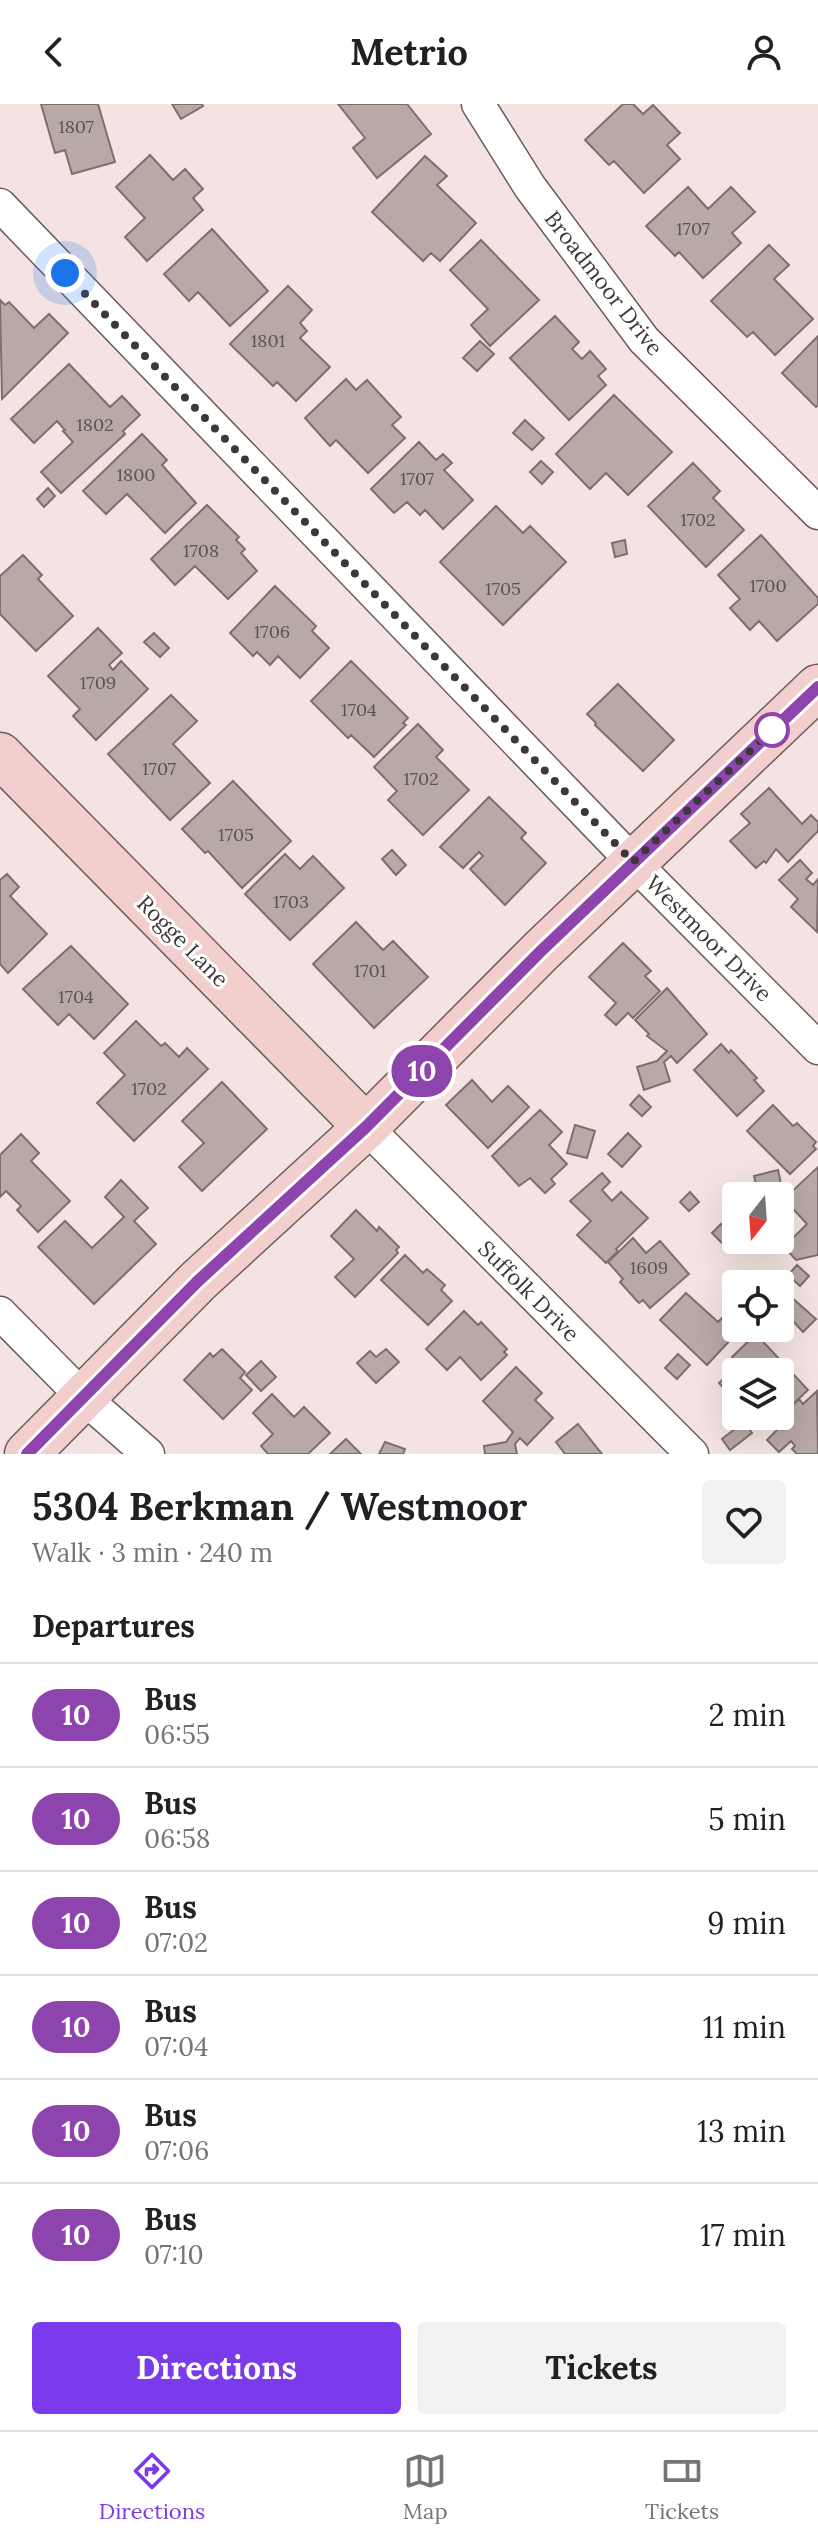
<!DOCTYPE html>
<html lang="en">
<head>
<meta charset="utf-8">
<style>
	body { margin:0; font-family:Lora,serif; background:#f2f2f2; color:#202124; height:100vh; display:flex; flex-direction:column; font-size:30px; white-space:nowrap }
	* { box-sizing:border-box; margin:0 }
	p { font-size:26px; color:#757577 }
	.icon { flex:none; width:44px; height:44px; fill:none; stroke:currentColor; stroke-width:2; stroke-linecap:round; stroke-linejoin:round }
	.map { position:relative; height:1350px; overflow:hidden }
	.side { display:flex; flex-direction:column; background:#fff; flex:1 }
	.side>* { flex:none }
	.badge { padding:0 16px; border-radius:26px; font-size:28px; line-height:52px }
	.needle { width:52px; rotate:197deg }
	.fabs { position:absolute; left:722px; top:1078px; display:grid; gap:16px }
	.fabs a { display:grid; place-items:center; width:72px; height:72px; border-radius:8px; background:#fff; box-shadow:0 8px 32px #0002; font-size:40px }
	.you { position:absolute; width:40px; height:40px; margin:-20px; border:6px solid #fff; border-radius:50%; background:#1a73e8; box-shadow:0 0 0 12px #1a73e833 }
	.map>.badge { position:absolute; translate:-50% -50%; box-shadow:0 0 0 4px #fff }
	h2 { padding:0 32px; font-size:30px; line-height:72px }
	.round { display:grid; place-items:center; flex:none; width:84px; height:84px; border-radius:8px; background:#f2f2f2 }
	.summary { display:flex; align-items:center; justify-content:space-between; height:136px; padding:0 32px }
	h1 { font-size:38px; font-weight:800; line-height:60px }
	.button { display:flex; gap:16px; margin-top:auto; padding:16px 32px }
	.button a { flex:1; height:92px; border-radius:8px; background:#7c3aed; color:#fff; font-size:32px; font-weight:800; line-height:92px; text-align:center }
	.button a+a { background:#f2f2f2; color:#202124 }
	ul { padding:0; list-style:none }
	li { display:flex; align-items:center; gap:24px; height:104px; padding:0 32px; border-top:2px solid #e0e0e0 }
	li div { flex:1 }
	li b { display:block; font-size:30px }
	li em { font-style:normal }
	li .badge { min-width:88px; font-weight:700; text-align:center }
	header { display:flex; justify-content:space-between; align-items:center; height:104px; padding:0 32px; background:#fff; font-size:36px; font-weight:800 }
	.tabs { display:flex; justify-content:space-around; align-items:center; height:112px; border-top:2px solid #e0e0e0; background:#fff; font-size:22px; color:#757577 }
	.tabs a { display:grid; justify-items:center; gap:4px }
	.tabs .on { color:#7c3aed }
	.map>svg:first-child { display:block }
	.building { fill:#b8a8a6; stroke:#7e6f6e; stroke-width:2 }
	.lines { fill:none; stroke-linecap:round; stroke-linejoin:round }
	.street-casing { stroke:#6b5d5c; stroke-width:35 }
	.secondary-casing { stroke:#6b5d5c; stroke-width:47 }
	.street { stroke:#fff; stroke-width:32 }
	.secondary { stroke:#f2cecc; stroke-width:44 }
	.line-casing { stroke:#fff; stroke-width:18 }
	.line { stroke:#8e44ad; stroke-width:12 }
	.walk { stroke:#3e3737; stroke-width:8; stroke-dasharray:0 14.4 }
	.stop-dot { fill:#fff; stroke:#8e44ad; stroke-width:4 }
	.labels { text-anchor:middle; stroke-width:6; stroke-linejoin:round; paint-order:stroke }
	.number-label { font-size:18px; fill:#5c5353 }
	.street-label { font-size:22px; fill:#3e3737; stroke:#fff }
</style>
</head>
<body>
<header><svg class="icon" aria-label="back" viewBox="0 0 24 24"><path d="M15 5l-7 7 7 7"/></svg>Metrio<svg class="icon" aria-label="person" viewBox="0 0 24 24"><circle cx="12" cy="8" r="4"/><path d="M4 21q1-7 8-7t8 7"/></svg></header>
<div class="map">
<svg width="818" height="1350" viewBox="0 0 818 1350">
	<rect width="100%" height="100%" fill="#f4e3e2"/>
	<!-- building -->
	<path class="building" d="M41,0h57l17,58 -43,12 -7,-24 -10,3z
		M172,0h30l1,2 -22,13z
		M338,0h69l24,30 -54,44 -24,-30 12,-10z
		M623,0h10l10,10 10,-9 27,28 -13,12 13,14 -36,34 -30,-32 -5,4 -24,-25z
		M150,51l23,25 12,-11 18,20 -10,9 10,12 -56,51 -22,-24 20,-19 -29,-31z
		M425,52l22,20 -10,9 39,38 -36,38 -9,-8 -8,8 -51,-49z
		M688,83l20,22 23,-22 24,25 -23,21 9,10 -38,35 -24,-26 -4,4 -29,-30z
		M212,125l56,62 -38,35 -32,-34 -9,9 -25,-27z
		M481,136l58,60 -49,46 -19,-21 17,-16 -38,-39z
		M769,141l20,20 -15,14 39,40 -38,36 -22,-23 -6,5 -36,-36z
		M288,182l24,24 -12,13 7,8 -7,7 30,29 -34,34 -19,-19 -4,4 -43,-42z
		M0,196l5,5 4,-3 25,26 15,-14 19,19 -66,66z
		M555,212l24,26 -7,7 10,10 8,-8 16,18 -8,7 8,9 -37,35 -59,-62z
		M818,232v69l-2,2 -34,-34z
		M480,237l14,13 -17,17 -14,-13z
		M69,260l41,43 12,-11 18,19 -17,16 2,3 -64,59 -20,-21 32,-30 -10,-11 2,-1 -8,-9 -23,22 -23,-24z
		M346,275l10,11 11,-10 34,37 -9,8 13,13 -37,35 -32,-33 -6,6 -25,-28z
		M614,291l58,57 -44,43 -22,-22 -16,16 -34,-35z
		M525,316l19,18 -12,12 -19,-17z
		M142,330l25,26 -5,5 34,38 -31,30 -38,-39 -21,20 -23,-23z
		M419,338l17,18 7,-6 9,9 -8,7 29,30 -30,29 -18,-19 -5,5 -13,-13 -13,11 -23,-24z
		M541,357l12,11 -11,12 -12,-12z
		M693,359l27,28 -7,7 31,32 -38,37 -58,-61z
		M48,384l7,8 -11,11 -7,-8z
		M207,401l32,32 -3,3 9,9 -4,4 16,18 -29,28 -33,-33 -20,19 -24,-26z
		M496,402l27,27 7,-7 36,36 -63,63 -63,-63z
		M761,431l57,63v6l-41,37 -18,-20 -9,9 -20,-22 10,-9 -22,-24z
		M625,436l2,14 -12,3 -3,-14z
		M23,451l19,20 -4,4 35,37 -37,35 -36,-37v-38z
		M275,482l41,40 -4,5 17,17 -29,30 -22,-22 -8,9 -13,-13 -4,4 -23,-23z
		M98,524l24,25 -13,12 4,5 8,-9 27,28 -52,51 -23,-24 7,-7 -32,-33z
		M154,529l15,15 -9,9 -16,-15z
		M351,557l57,57 -5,5 3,2 -32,32 -23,-22 -3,3 -37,-37z
		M618,580l56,56 -31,31 -48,-46 1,-2 -9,-9z
		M171,591l26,26 -24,23 37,39 -40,37 -62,-66z
		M418,620l25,26 -7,7 33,33 -46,45 -35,-35 9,-9 -23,-24z
		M233,677l58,60 -49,47 -34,-37 -3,2 -23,-24z
		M769,684l33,36 9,-9 7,7v9l-30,31 -12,-13 -10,14 -2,-2 -8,7 -26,-27 20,-18 -9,-9z
		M489,693l37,36 -5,5 25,25 -41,42 -35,-36 13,-13 -4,-4 -16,16 -23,-21z
		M392,746l14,15 -10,10 -14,-16z
		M285,750l15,15 13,-13 31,32 -54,52 -45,-46z
		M800,756l12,13 -6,6 7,6 5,-6 -1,53 -26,-25 7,-8 -19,-19z
		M7,770l12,13 -9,9 37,38 -39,39 -8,-9v-84z
		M356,818l27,28 10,-9 35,36 -54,51 -61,-64z
		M623,839l28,28 -6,5 15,15 -27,27 -5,-5 -12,12 -11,-10 11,-12 -27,-26z
		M71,842l57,58 -34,35 -25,-25 -11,11 -35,-36z
		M667,884l40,46 -30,29 -6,-7 -7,6 6,19 -26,9 -7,-23 20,-6 10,-10 -20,-15 2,-2 -14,-14z
		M136,917l25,25 4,-3 14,14 8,-9 21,21 -74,72 -37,-38 28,-28 -21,-22z
		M721,940l8,9 2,-3 26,28 -3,2 10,11 -27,25 -43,-46z
		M472,976l20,22 16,-16 21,21 -41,41 -42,-43z
		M222,978l45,47 -65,62 -23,-24 25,-24 -22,-22z
		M639,991l12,12 -9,9 -12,-11z
		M773,1001l20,21 4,-3 19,19 -3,4 3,3 -26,25 -43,-43z
		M540,1006l22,22 -13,13 18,19 -16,15 4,5 -10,9 -15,-15 -11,8 -27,-30z
		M575,1021l20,6 -8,27 -20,-5z
		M628,1029l13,13 -19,21 -14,-13z
		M21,1030l18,19 -8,8 39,40 -32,31 -21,-22 4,-4 -15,-15 -6,6v-42z
		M818,1063v88l-22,5 -12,-13 23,-23 -23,-25z
		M778,1066l4,18 -24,6 -4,-18z
		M602,1069l8,9 -8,8 10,11 9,-9 27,26 -32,31 2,2 -12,12 -29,-28 14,-14 -21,-20z
		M121,1076l27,28 -14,13 22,23 -62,60 -56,-57 27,-26 27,27 32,-31 -19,-20z
		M690,1088l9,10 -10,9 -9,-9z
		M356,1106l21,21 2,-4 20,20 -3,3 2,3 -43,44 -20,-20 19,-18 -23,-23z
		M721,1120l12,11 -10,9 -11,-11z
		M633,1134l13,15 14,-12 29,33 -39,34 -7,-8 -4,3 -2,-2 -17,-19 3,-3 -15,-17z
		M405,1151l18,18 4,-4 18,16 -4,5 11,11 -24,24 -47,-45z
		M797,1161l12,11 -9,10 -12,-11z
		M686,1189l32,29 9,-9 5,-20 4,1v26l-9,10 7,6 -27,29 -47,-45z
		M790,1192l26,23 -13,13 -23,-25z
		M464,1207l14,14 3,-3 26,27 -3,3 3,3 -26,25 -21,-23 -13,13 -21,-21z
		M756,1230l52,56 -20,19 -4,-5 -4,4v-36h-44v30l-17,-19 20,-19 -7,-7z
		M222,1245l23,23 -5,6 12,12 -29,29 -39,-39 26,-27 3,4z
		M386,1245l13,13 -23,21 -19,-20 13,-12 6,6z
		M678,1250l12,11 -13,14 -12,-11z
		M261,1257l15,16 -15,14 -15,-16z
		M516,1263l26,26 -7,7 18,18 -26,27 -7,-7 -5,6 2,10h-32l-1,-8 22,-4 7,-10 -30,-31z
		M817,1287l1,63h-21l-5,-5 3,-3 -4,-5 -12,11 -12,-12 11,-11 -5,-5 26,-25 4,5z
		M272,1290l22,23 10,-10 26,26 -22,21h-40l-7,-8 12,-12 -20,-21z
		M744,1318l8,11 -22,17 -8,-11z
		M578,1320l24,30h-37l-9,-12z
		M346,1335l15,15h-31z
		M385,1338l20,7 -2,5h-24z"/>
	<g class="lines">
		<defs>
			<path id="street" d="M478,0l52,83 114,153 174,173
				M0,101l633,657 185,186
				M366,1023l326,327
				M0,1209l83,84 65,57"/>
			<path id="secondary" d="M0,651l366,372
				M27,1350l171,-173 168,-154 175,-176 277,-264"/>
		</defs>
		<!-- street casing -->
		<use href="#street" class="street-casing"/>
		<!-- secondary casing -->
		<use href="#secondary" class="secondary-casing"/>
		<!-- street -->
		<use href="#street" class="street"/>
		<!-- secondary -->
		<use href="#secondary" class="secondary"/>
	</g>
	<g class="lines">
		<defs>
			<path id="line" d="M27,1350l171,-173 168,-154 175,-176 277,-264"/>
		</defs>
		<!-- line casing -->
		<use href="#line" class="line-casing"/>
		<!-- line -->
		<use href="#line" class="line"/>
		<!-- walk -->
		<path class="walk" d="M65,169l568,589 139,-132"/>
	</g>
	<!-- markers -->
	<circle class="stop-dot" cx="772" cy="626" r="16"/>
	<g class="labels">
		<!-- number labels -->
		<g class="number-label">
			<text x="76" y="29">1807</text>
			<text x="693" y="131">1707</text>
			<text x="268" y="243">1801</text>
			<text x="95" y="327">1802</text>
			<text x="136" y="377">1800</text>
			<text x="417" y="381">1707</text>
			<text x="698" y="422">1702</text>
			<text x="201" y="453">1708</text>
			<text x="768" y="488">1700</text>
			<text x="503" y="491">1705</text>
			<text x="272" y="534">1706</text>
			<text x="98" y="585">1709</text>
			<text x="359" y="612">1704</text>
			<text x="159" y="671">1707</text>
			<text x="421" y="681">1702</text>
			<text x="236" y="737">1705</text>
			<text x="291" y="804">1703</text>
			<text x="370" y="873">1701</text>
			<text x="76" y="899">1704</text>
			<text x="149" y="991">1702</text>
			<text x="649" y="1170">1609</text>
		</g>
		<!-- street labels -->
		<g class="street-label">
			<text transform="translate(604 179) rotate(52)" y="8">Broadmoor Drive</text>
			<text transform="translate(709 834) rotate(45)" y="8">Westmoor Drive</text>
			<text transform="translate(183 837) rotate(45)" y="8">Rogge Lane</text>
			<text transform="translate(529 1187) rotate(45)" y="8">Suffolk Drive</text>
		</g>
	</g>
</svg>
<div class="fabs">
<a><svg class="needle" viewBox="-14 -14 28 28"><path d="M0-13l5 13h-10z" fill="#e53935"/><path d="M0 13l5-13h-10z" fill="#757577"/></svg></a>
<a><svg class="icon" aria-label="locate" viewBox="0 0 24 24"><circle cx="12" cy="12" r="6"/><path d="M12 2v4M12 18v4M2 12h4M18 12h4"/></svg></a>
<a><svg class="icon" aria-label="layers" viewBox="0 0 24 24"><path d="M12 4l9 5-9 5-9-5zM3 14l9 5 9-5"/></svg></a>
</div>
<div class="you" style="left:65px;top:169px"></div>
<b class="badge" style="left:422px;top:967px;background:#8e44ad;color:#fff">10</b>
</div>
<section class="side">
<div class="summary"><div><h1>5304 Berkman / Westmoor</h1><p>Walk · 3 min · 240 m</p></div><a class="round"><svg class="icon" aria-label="heart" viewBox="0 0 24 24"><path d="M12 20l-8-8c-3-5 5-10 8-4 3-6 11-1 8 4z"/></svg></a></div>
<h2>Departures</h2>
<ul>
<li><span class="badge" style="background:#8e44ad;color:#fff">10</span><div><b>Bus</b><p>06:55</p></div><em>2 min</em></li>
<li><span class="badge" style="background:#8e44ad;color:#fff">10</span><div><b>Bus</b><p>06:58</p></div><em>5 min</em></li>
<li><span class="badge" style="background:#8e44ad;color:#fff">10</span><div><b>Bus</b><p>07:02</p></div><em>9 min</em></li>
<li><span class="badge" style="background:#8e44ad;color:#fff">10</span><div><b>Bus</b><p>07:04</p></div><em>11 min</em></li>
<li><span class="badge" style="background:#8e44ad;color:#fff">10</span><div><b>Bus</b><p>07:06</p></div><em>13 min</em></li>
<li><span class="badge" style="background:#8e44ad;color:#fff">10</span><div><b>Bus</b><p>07:10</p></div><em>17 min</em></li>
</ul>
<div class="button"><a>Directions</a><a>Tickets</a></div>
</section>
<nav class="tabs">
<a class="on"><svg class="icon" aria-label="directions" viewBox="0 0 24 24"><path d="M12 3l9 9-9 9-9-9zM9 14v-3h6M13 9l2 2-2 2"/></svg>Directions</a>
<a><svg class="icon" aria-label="map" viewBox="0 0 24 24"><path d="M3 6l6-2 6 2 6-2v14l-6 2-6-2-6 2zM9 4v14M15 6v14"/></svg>Map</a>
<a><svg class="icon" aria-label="tickets" viewBox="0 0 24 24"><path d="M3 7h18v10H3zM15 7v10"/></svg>Tickets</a>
</nav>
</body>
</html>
